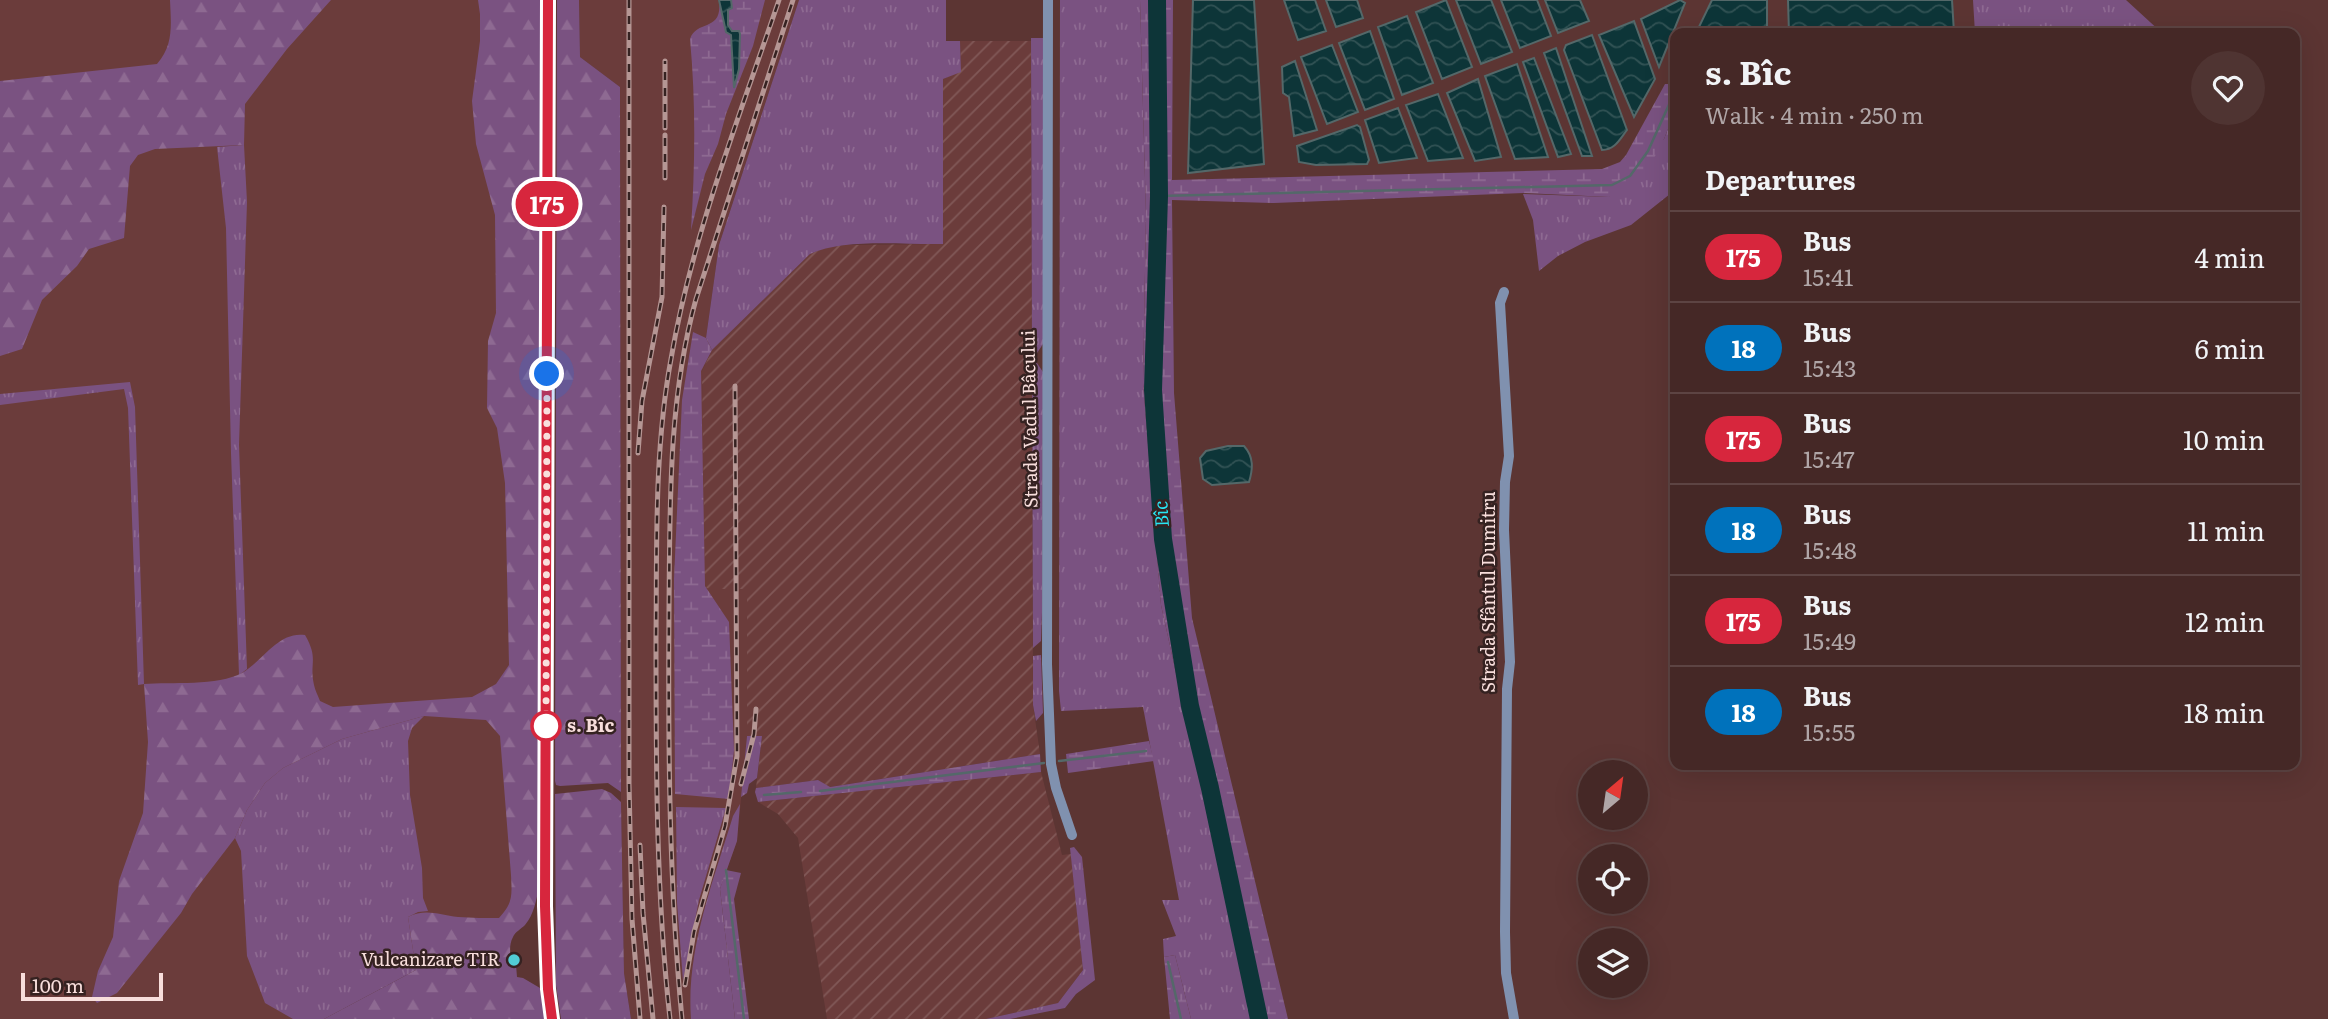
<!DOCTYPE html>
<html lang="en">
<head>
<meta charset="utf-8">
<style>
	body { margin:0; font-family:Literata,serif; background:#4f3432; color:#f1f3f6; height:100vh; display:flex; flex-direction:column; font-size:26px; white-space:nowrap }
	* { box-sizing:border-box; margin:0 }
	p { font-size:23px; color:#b0a6a7 }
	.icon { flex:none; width:38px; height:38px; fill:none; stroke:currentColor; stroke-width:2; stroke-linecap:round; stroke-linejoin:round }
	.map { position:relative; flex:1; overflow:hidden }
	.panel { position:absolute; left:1670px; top:28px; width:630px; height:742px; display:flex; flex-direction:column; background:#452826; border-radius:14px; box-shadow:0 7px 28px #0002,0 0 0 2px #5d4443 }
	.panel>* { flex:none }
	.badge { padding:0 14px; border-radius:23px; font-size:24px; line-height:46px }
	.needle { width:46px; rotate:29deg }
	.controls { position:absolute; left:1578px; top:760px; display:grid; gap:14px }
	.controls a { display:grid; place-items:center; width:70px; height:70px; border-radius:50%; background:#452826; box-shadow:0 7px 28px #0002,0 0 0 2px #5d4443; font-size:35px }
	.scale { position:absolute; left:21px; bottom:18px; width:142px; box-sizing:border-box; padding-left:7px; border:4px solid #f8dedc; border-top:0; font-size:19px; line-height:24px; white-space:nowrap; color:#f8dedc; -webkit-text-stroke:5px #352221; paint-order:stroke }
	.you { position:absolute; width:35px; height:35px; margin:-18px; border:5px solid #fff; border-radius:50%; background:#1a73e8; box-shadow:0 0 0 10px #1a73e833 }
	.map>.badge { position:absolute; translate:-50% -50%; box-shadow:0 0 0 4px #fff }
	h2 { padding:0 35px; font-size:26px; line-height:63px }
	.round { display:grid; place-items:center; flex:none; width:74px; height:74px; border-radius:37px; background:#4f3432 }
	.head { display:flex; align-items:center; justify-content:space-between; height:119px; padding:0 35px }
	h1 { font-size:33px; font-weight:700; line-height:52px }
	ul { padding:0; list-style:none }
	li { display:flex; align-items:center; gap:21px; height:91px; padding:0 35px; border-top:2px solid #5d4443 }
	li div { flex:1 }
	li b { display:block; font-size:26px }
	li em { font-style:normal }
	li .badge { min-width:77px; font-weight:700; text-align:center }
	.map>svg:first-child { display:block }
	.built { fill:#6b3c3b }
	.industrial { fill:url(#industrial-furrows) }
	.grass { fill:url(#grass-tufts) }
	.forest { fill:url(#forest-firs) }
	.wetland { fill:url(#wetland-marsh) }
	.water { fill:url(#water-waves); stroke:#546869; stroke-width:2 }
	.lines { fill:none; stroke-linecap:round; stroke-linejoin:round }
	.stream { stroke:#546869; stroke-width:2.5 }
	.river { stroke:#0d3538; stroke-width:18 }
	.minor { stroke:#8091af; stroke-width:10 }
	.major { stroke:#d2e0f9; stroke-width:12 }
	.rail-casing { stroke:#b59694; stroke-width:5 }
	.rail { stroke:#352221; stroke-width:2.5; stroke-dasharray:8; stroke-linecap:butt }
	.line-casing { stroke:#fff; stroke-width:16 }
	.line { stroke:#d7263d; stroke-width:10 }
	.walk { stroke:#f8dedc; stroke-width:7; stroke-dasharray:0 12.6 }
	.stop-dot { fill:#fff; stroke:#d7263d; stroke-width:3.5 }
	.poi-dot { fill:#51ccd5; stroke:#352221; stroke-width:2.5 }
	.labels { text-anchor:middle; stroke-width:5; stroke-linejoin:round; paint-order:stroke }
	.street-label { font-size:18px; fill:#f8dedc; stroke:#352221 }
	.stop-label { font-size:18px; font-weight:bold; fill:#f8dedc; stroke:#352221; text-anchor:start }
	.poi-label { font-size:18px; fill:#f8dedc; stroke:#352221; text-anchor:end }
	.water-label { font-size:19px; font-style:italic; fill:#27e7f4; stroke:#352221 }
</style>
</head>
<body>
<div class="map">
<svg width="2328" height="1019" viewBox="0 0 2328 1019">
	<defs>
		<pattern id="industrial-furrows" width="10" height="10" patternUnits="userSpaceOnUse" patternTransform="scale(1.75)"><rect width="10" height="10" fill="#6b3c3b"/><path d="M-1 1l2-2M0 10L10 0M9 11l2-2" fill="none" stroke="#815857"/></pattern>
		<pattern id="grass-tufts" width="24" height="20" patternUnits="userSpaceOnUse" patternTransform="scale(1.75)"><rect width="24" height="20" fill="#7a5281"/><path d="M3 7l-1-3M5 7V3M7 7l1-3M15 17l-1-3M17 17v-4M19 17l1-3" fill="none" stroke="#8e6a92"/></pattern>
		<pattern id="forest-firs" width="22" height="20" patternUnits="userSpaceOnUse" patternTransform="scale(1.75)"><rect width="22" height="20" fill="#7a5281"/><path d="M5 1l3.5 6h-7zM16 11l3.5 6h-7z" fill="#8e6a92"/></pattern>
		<pattern id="wetland-marsh" width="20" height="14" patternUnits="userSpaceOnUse" patternTransform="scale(1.75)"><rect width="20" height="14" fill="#7a5281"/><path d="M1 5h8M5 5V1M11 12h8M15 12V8" fill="none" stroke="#8e6a92"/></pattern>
		<pattern id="water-waves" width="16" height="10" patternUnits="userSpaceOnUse" patternTransform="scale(1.75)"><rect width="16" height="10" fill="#0d3538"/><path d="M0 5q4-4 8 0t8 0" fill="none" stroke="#315254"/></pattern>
	</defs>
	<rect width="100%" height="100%" fill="#5c3533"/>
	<!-- built -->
	<path class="built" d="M0,0h494l23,872 -5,42 -188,105h-324z
		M579,0h220l-80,245 -13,93 6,12 -10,21 7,218h38v147l-10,105 -20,56 -10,122h-76l-7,-46 -3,-171 -1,-715 -40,-30z"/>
	<!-- industrial -->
	<path class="industrial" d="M960,41h71l2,664 7,49 -211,33 -11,-7 -62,8 6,-52h-15v-147h-38l-4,-2 -3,-216 10,-21 98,-96 14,-6 21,-3 98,-1v-165l18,-8z
		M1041,772l21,83 9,-1 12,116 -25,33 -72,16h-159l-29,-181 -20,-24 -20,-12z"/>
	<!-- grass -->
	<path class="grass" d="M799,0h147v41h14l1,31 -18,7v165c-39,1 -99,-6 -133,10l-98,96 -6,-12 13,-93z
		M1060,0h80l6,215 -3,168 18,222 91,414h-61l-16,-64 -11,2 -1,-18 13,-3 -14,-36h17l-36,-193 -82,4 -2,-20z
		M1973,0h153l36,33h-187z
		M1031,38h13l-1,306 -6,9h-5z
		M1675,111v79l-44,35 -46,17 -27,14 -19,15 -6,-51 -10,-26 86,3 55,-58z
		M244,145l3,57 -8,243 8,224 -8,6 -8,-222 -5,-225 -9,-81z
		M1032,360l5,3 6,9 -1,240 -1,29 -8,7z
		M130,382l5,25 9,277 -6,1 -10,-277 -4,-19 -124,16v-11z
		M1041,655l2,58 -7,8 -3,-16v-49z
		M424,716l-12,12 -4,13 2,54 12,73 1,30 5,13 -10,1 -10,5 8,53 -92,49h-31l-28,-16 -18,-47 -6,-105 -6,-13 12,-28 18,-27 18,-15 59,-29z
		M747,736h15l-5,42 -8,6 -2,9 -6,4z
		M740,804l-3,37 -17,48 15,130h-44c-5,-69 22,-137 42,-203z
		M676,807l50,1 -27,92 -16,81 -6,-79z
		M1074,847l8,10 13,123 -19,14 -11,14 -55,11h-24l72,-16 25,-33 -13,-122z"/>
	<!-- forest -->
	<path class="forest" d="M170,0h161l-44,49 -42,55 -1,41 -89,4 -17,6 -8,11 -6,72 -35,11 -12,17 -35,34 -20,49 -22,7v-275l157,-17c17,-19 14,-40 13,-64z
		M478,0h63l-2,887c-3,14 -5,27 -14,38 -4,4 -10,7 -12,12 -5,9 -2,18 -2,28h5l1,12 6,1 17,10 5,31h-221l92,-49 -8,-53c18,-9 31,-2 50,0 14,1 27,1 41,1 14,-15 13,-22 12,-43l-11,-139 -14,-16 -62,-4 -82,23 -59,29 -18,15 -18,27 -12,28 -43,56 -11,19 -64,80 -20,10 -5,-6 6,-26 15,-34 6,-56 24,-68 5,-71 -4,-58c27,-2 74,2 98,-11 21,-12 36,-42 63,-38 14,24 4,28 9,50 1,5 4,11 6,16l13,6 139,-10 24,-13 13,-19 -4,-182 -8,-55 -10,-20 1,-67 8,-28 -1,-98 -19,-71 -4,-43 8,-60v-27z
		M557,0h22l1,57 40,30 1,705 -13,-9 -48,3 -4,-1 -1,-4z
		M602,789l9,4 10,9 3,171 7,46h-70l-5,-34 -1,-191z"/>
	<!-- wetland -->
	<path class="wetland" d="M719,0h46l-12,46 -27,68 -8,30 -13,30 -14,56c4,-64 5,-127 -1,-191 7,-20 33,-6 29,-39z
		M1140,0h33l-1,180 430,-11 18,-7 6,-7 39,-71h10v27l-11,28 -19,36 -17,16 -19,6 -86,-4 -249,10 -102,-3 2,193 18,225 96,401h-36l-91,-414 -18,-222 3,-168z
		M693,332l13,6 6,12 -11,21 4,215 24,36 5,128 -5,49 -54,-5 -1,-215 8,-179z
		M1149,741l5,20 -86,12 -2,-19z
		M1040,754l1,18 -283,30 -3,-10 1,-4 62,-8 12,7z
		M726,870l15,3 -7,26 15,120h-14l-15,-130z
		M1175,955l16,64h-21l-6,-62z"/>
	<!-- water -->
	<path class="water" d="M719,0h12l1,8 -4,2v15l4,6h7l1,3 -1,35 -5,19 -3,-53 -5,-3z
		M1193,0h61l10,164 -76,9z
		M1284,0h31l11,31 -28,9z
		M1326,0h31l6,18 -27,9z
		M1446,0l26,67 -30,12 -26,-67z
		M1456,0h35l21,52 -31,12z
		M1501,0h36l14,36 -31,12z
		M1545,0h35l9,21 -31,12z
		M1680,0l5,3 -26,64 -18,-48z
		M1712,0h55v33h-71z
		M1788,0h164l2,33h-165z
		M1407,16l26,67 -31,12 -24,-68z
		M1634,21l21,58 -21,38 -35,-82z
		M1370,31l24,68 -29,11 -26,-67z
		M1592,35l35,95c-7,9 -12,20 -25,20l-38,-100 2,-5z
		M1332,45l26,67 -31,12 -26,-67z
		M1556,48l36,108h-10l-38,-103z
		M1534,58l37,96 -13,3 -35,-95z
		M1295,61l22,69 -23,6 -5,-39 -6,-4 -1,-26z
		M1517,64l31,93 -33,2 -30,-83z
		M1478,79l23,78 -26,4 -28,-68z
		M1438,94l25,64 -35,3 -22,-56z
		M1398,108l19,50 -38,5 -14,-43z
		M1357,125l3,2 9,33 -2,4 -51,1 -17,-3 -2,-16z
		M1228,446h16c10,11 9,23 5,36l-37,3 -9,-6 -3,-21 6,-7z"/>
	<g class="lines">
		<!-- stream -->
		<path class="stream" d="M1159,196l453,-11 18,-9 18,-25 24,-53
			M1059,761l87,-10
			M820,791l224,-28
			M764,795l37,-3
			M726,870l18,149
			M1168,962l13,57"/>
		<!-- river -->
		<path class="river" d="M1157,0l2,196 -6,194 10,149 27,167 20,82 49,231"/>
		<!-- minor -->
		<path class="minor" d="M1048,0l-1,664 4,100 5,24 16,47
			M1504,292l-4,11 9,153 -4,26 -1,48 6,132 -3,27 -2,243 1,41 8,46"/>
		<!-- major -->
		<path class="major" d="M548,0l-2,906 3,83 3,30"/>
		<defs>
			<path id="rail" d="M629,0v783l3,136 8,100
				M665,128v-67
				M665,178v-43
				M638,453l4,-52 20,-104 2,-90
				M741,784l13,-50 2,-25
				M640,845l3,68 10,106
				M685,985l9,-53 31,-106 12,-70 -2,-370
				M670,1019c-14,-126 -14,-253 -14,-380 1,-93 -2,-188 15,-280 21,-123 68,-241 108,-359
				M682,1019c-13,-136 -14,-272 -13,-409 1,-104 -1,-210 27,-311l97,-299"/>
		</defs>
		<!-- rail casing -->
		<use href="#rail" class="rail-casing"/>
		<!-- rail -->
		<use href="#rail" class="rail"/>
	</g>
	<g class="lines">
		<defs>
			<path id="line" d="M548,0l-3,906 3,83 4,30"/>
		</defs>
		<!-- line casing -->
		<use href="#line" class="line-casing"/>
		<!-- line -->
		<use href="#line" class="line"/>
		<!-- walk -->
		<path class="walk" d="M546,726l1,-352"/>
	</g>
	<!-- markers -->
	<circle class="stop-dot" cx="546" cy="726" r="14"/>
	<circle class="poi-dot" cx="514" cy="960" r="7"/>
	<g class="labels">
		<!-- street labels -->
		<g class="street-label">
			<text transform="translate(1030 419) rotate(-91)" y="6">Strada Vadul Bâcului</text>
			<text transform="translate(1489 592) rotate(-90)" y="6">Strada Sfântul Dumitru</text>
		</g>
		<!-- stop labels -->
		<g class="stop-label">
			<text x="567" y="732">s. Bîc</text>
		</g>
		<!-- poi labels -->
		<g class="poi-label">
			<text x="500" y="966">Vulcanizare TIR</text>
		</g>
		<!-- water labels -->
		<g class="water-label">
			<text transform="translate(1161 514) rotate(-94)" y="7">Bîc</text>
		</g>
	</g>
</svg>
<div class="controls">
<a><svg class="needle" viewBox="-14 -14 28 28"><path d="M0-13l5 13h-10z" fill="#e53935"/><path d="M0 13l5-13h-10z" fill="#b0a6a7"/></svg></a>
<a><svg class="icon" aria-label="locate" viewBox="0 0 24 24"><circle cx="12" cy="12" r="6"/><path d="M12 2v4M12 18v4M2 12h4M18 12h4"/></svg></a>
<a><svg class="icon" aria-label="layers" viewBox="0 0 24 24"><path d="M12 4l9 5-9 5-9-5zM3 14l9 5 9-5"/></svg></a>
</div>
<div class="scale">100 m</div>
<div class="you" style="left:547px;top:374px"></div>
<b class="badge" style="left:547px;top:204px;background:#d7263d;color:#fff">175</b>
<section class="panel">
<div class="head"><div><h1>s. Bîc</h1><p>Walk · 4 min · 250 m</p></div><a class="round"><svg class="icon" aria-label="heart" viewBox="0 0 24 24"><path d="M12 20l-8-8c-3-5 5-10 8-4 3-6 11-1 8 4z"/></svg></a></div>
<h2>Departures</h2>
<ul>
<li><span class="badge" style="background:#d7263d;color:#fff">175</span><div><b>Bus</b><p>15:41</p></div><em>4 min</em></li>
<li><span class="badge" style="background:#0072bc;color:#fff">18</span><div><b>Bus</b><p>15:43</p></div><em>6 min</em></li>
<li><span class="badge" style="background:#d7263d;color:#fff">175</span><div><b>Bus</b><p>15:47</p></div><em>10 min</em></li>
<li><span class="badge" style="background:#0072bc;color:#fff">18</span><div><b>Bus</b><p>15:48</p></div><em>11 min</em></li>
<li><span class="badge" style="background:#d7263d;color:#fff">175</span><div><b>Bus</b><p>15:49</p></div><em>12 min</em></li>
<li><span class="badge" style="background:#0072bc;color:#fff">18</span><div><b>Bus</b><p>15:55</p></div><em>18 min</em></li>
</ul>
</section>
</div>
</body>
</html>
